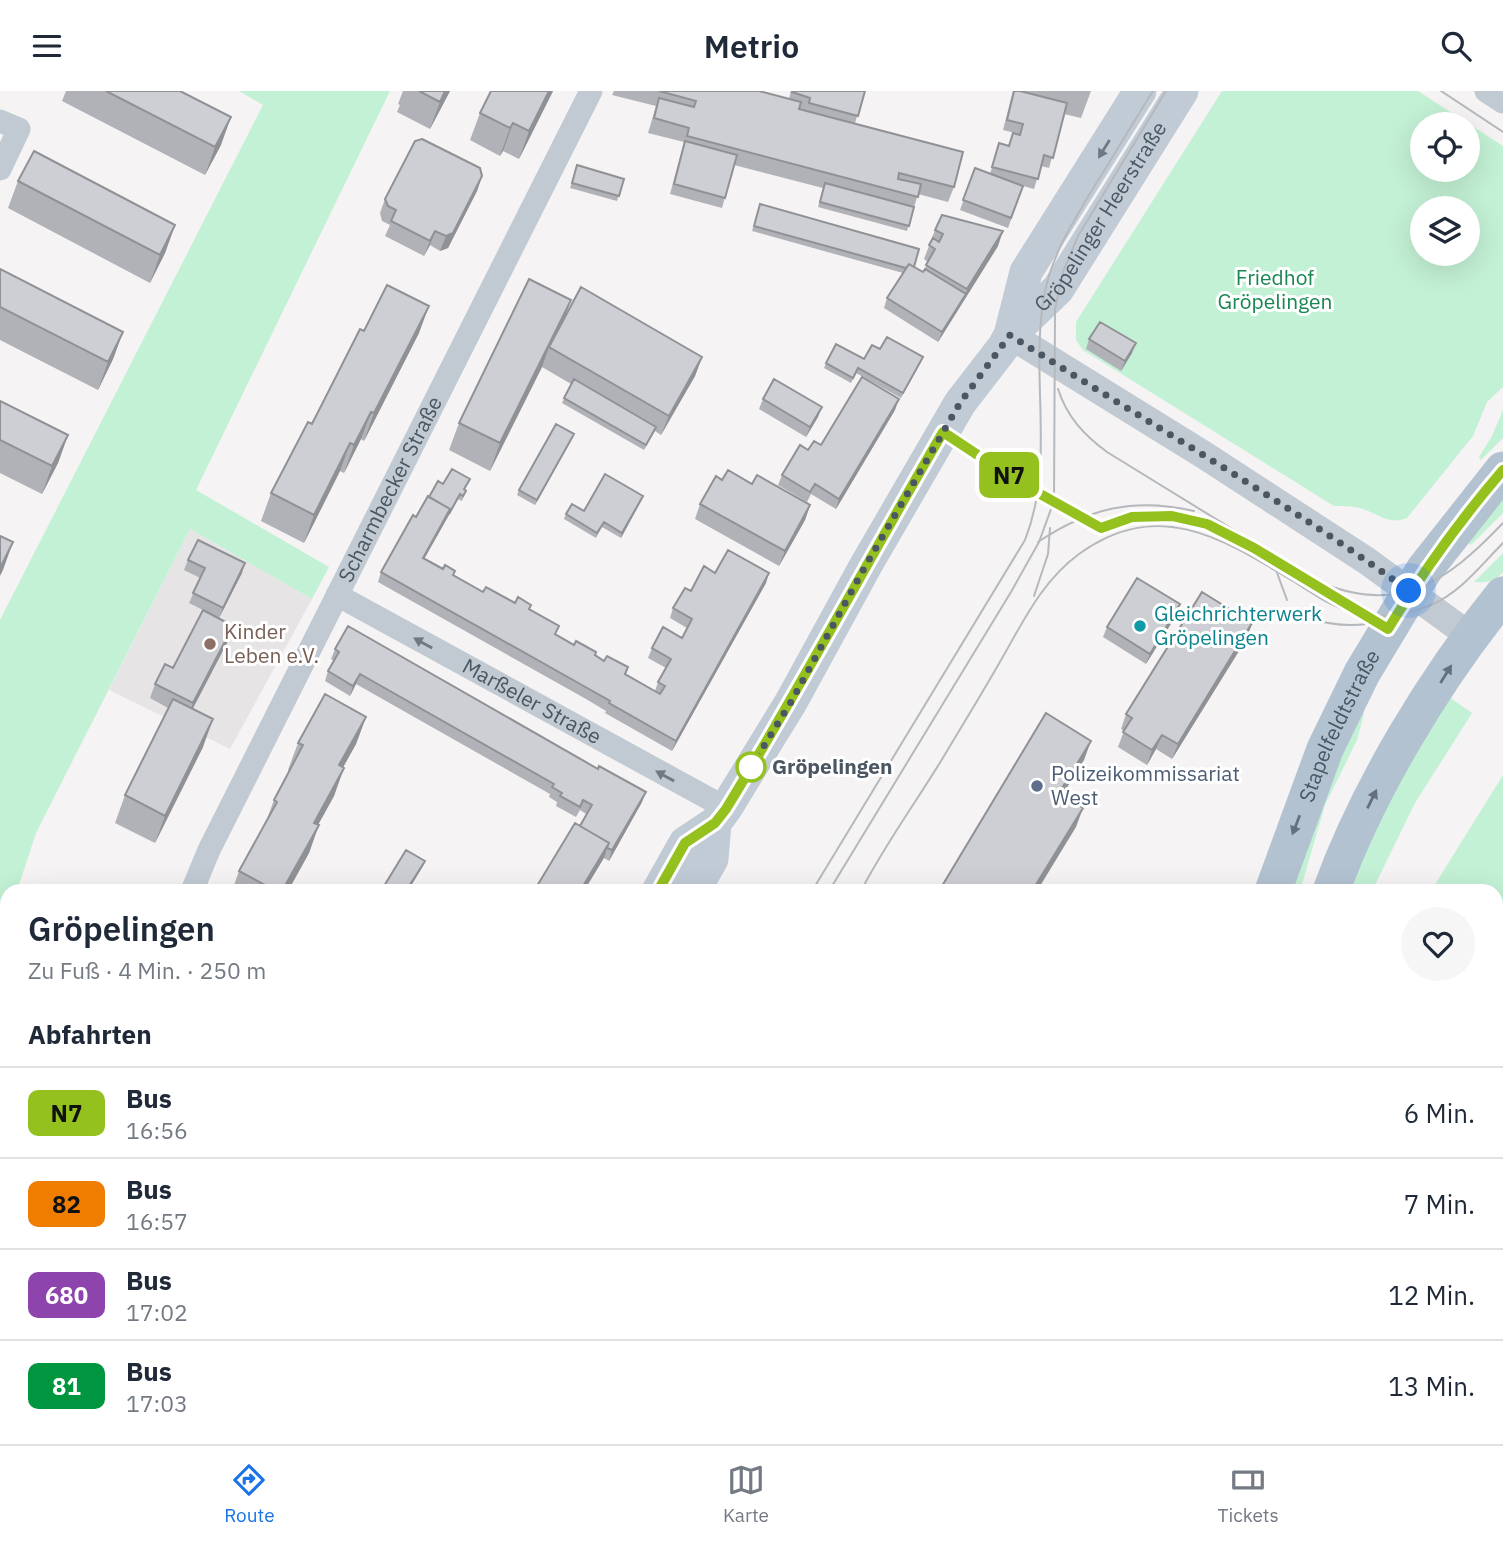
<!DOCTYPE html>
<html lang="de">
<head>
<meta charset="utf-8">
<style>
	body { margin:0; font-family:"IBM Plex Sans",sans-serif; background:#f6f6f7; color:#1f2937; height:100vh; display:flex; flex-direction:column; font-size:26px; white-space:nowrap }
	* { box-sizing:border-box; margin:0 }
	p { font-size:23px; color:#747a83 }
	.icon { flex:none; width:38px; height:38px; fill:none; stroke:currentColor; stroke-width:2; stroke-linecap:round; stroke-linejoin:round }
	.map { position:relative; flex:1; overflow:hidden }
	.drawer { position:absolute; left:0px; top:793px; width:1503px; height:562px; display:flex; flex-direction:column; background:#fff; border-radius:21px 21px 0 0; box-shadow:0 7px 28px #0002 }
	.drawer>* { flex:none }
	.badge { padding:0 14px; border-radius:10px; font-size:24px; line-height:46px }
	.controls { position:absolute; left:1410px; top:21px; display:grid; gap:14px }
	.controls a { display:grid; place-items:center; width:70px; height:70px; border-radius:50%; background:#fff; box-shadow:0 7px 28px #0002; font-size:35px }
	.you { position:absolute; width:35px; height:35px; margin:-18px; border:5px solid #fff; border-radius:50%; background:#1a73e8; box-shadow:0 0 0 10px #1a73e833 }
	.map>.badge { position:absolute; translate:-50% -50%; box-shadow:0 0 0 4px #fff }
	h2 { padding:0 28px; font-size:26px; line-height:63px }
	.round { display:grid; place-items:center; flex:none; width:74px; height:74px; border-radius:37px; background:#f6f6f7 }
	.headline { display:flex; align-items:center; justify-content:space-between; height:119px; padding:0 28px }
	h1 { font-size:33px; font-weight:600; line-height:52px }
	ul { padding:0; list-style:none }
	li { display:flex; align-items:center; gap:21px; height:91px; padding:0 28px; border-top:2px solid #e0e1e3 }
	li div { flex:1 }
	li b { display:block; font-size:26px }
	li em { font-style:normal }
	li .badge { min-width:77px; font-weight:700; text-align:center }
	header { display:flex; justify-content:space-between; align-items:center; height:91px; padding:0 28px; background:#fff; font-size:32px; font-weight:600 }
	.tab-bar { display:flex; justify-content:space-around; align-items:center; height:98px; border-top:2px solid #e0e1e3; background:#fff; font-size:19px; color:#747a83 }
	.tab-bar a { display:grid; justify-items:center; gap:4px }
	.tab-bar .selected { color:#1a73e8 }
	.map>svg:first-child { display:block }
	.education { fill:#e6e4e5 }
	.green { fill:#c3f1d5; fill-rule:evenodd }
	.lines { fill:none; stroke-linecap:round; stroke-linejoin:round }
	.minor { stroke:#c1cad2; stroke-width:23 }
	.tertiary { stroke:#c1cad2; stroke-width:28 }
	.secondary { stroke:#c1cbd6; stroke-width:33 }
	.primary { stroke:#b3c2d1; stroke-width:37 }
	.tram { stroke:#b5b8bd; stroke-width:2 }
	.wall { fill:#b0b2b7 }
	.shaded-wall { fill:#909195 }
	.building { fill:#cdcfd5; stroke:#909195; stroke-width:2 }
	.oneway { fill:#6e7984 }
	.oneway2 { fill:#6e7983 }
	.oneway3 { fill:#64717d }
	.line-casing { stroke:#fff; stroke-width:16 }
	.line { stroke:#95c11f; stroke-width:10 }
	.walk { stroke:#4a5661; stroke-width:7; stroke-dasharray:0 12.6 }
	.culture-dot { fill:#0f9aa8; stroke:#fff; stroke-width:2.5 }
	.education-dot { fill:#8d6e63; stroke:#fff; stroke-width:2.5 }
	.stop-dot { fill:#fff; stroke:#95c11f; stroke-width:3.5 }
	.service-dot { fill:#5c6f8a; stroke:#fff; stroke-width:2.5 }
	.labels { text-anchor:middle; stroke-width:6; stroke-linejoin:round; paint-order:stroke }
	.street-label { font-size:21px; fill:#4a5661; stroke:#fff }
	.park-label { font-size:21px; fill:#17864f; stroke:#fff }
	.culture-label { font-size:21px; fill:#0d838f; stroke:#fff; text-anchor:start }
	.education-label { font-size:21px; fill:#785e54; stroke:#fff; text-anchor:start }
	.stop-label { font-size:21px; font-weight:bold; fill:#4a5661; stroke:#fff; text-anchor:start }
	.service-label { font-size:21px; fill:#4e5e75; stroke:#fff; text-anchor:start }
</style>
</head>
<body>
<header><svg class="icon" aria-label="menu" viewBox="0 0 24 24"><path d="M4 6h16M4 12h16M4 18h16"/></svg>Metrio<svg class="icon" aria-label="search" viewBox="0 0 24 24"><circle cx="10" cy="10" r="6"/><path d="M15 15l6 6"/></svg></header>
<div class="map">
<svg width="1503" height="1353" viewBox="0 0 1503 1353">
	<rect width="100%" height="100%" fill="#f5f3f3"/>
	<!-- education -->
	<path class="education" d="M190,438l122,70 -82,150 -121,-59z"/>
	<!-- green -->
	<path class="green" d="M239,0h151l-194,399 133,77 -17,32 -122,-70 -154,304 -19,58h-10v29l-7,21v-321l263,-515z
		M1222,0h196l85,55v241l-16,15 -14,34 -66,82c-18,7 -27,-3 -44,-9 -8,-3 -19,-3 -29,-3l-251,-156 -7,-10v-18zM1423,33h45v46h-45zM1423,117h45v46h-45z
		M1503,319v28l-22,22 -2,-3 13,-21z
		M1503,408v14l-32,32 -4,-4z
		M1503,462v19c-9,10 -16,11 -29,10z
		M1449,606l23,16 -57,90 -43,88h-25l45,-98z
		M1361,617l3,6 -7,26 -32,65 -25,86h-19z
		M1503,684v204l-7,8v-96h-65z
		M1212,1348h56l-2,5h-56z"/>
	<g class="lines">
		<!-- minor -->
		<g class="minor">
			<path d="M1486,0l17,11"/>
			<path d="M0,30l19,8 -19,40"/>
			<path id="s1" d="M337,504l389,213"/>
			<path id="s2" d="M192,800l17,-41 382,-759"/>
			<path d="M0,916l7,2"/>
		</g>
		<!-- tertiary -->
		<path class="tertiary" d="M1010,244l194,120 163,106 103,75
			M1496,1119l7,-12
			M1411,1353l2,-5"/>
		<!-- secondary -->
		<g class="secondary">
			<path id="s3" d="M1010,244l48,-46 124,-198"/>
			<path d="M658,800l27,-48 30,-20 11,-15 65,-106 75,-137 94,-162 44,-57 6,-11 16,-63 114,-181"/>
			<path d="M694,800l18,-32 3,-36"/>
			<path d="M342,1353l4,-5"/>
		</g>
		<!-- primary -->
		<g class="primary">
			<path id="s4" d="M1273,800l52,-142 37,-76 62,-103 79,-100"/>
			<path d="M1331,800c37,-102 104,-212 172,-296"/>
			<path d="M1099,1353l2,-5"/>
			<path d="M1149,1353l1,-5"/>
		</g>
		<!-- tram -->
		<path class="tram" d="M1441,0l62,41
			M1058,298c9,28 26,46 49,63l208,128c82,37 131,3 188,-57
			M1038,451c51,-34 96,-45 156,-31
			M1276,479l11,30
			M1034,505l14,-42 2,-26
			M1308,527c25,8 51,10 77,2
			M812,800l213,-351c30,-76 6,-158 18,-237 6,-45 31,-83 54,-121 19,-30 37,-61 56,-91
			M829,800l182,-299 28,-50 15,-41 1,-192 8,-37 15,-36 88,-145
			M861,800c24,-47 56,-90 83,-135 19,-32 39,-64 57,-96 22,-38 41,-79 78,-106 78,-57 143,-16 214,27 17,11 36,24 55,30 28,8 57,5 83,-6 30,-13 50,-40 72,-62
			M636,1348l9,5"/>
	</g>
	<!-- wall -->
	<path class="wall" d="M66,0h114l41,54 -16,30 -143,-74z
		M403,0h47l-20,38 -33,-17 3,-7 -2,-1z
		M491,0h62l-34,68 -16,-8 -3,5 -30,-16 10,-27z
		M614,0h145l30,8 2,-8h74l-10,32 99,64 -6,15 -30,-8 -11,37 -89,-24 5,-19 -89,-23 -12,43 -52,-14 14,-52 -36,-9 8,-27 -44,-11z
		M1013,0h78l-10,27 -17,-4 -15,54 -8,-2 -7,23 -11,-3 -15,42 -48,-18 15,-42 15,6 9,-31 9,3 5,-13 6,2v-1l-16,-4z
		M577,74l47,14 -7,22 -47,-13z
		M482,85l-5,15 -29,57 -8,3 -10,-6 -6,11 -39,-20 5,-11 -8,-4 -2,-8 5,-14z
		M18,90l157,44 -10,28 -15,30 -142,-75z
		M760,113l154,63 9,5 5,-10 -4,-3 11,-29 63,16 -60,96 -54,-34 3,-10 16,-25 -151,-42z
		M0,178l123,63 -10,27 -15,31 -98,-50z
		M571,209l-6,16 137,41 -7,19 -34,59 -6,-4 -11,19 -82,-47 9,-19 -29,-17 -52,104 -41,-21 10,-27z
		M364,240l55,2 -55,108 -3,-2 -17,34 -4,-2 -36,72 -43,-22 10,-28z
		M1089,248l43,14 -11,18 -35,-22z
		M880,258l41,13 -20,36 -45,-25 -5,10 -27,-15 2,-5 38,-4z
		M763,308l55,18 -12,20 -47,-28z
		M0,310l68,34 -10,28 -16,31 -42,-21z
		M895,319l-59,99 -25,-15 -4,8 -29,-17 4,-10 26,-25 13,-5z
		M574,343l-39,71 -18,-10 2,-5z
		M722,389l30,4 58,21 -5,15 -26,46 -84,-47 5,-15z
		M443,393h25l-3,5 1,2 -4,10 -4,-2 -34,60 19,10 12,2 -2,4 30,17 32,11 16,2 -2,4 27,25 48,27 24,6 -2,7 29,17 3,-9 8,-14 -18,-10 4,-10 30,-10 5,-10 -17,-10 3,-10 18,-17 24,-18 51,10 -94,168 -67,-38 1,-2 -20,-12 -208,-117 3,-10 48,-75z
		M641,410l-20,37 -19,-11 -6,11 -32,-19 2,-5z
		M188,469l54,13 -23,45 9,23 -36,68 11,38 -48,96 -40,-20 10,-28 43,-87 -18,-10 5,-14 18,-16 30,-58 -14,-7 11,-25 -16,-8z
		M1180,513l-3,10 -31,50 -43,-27 4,-10z
		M1252,532l-5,15 -75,121 -16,-10 -9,16 -29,-18 6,-16 -3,-2 5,-15z
		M335,558l307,153 -33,59 -5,-3 -24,-32 6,-12 -6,-4 -4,7 -20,-11 1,-4 -8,-5 1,-3 -194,-110 -6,12 -25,-15 3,-10 6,-10 -3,-2z
		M366,626l-10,27 -13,23 -9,29 -16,29 -9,28 -21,38h-56l7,-20 25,-44 10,-27 15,-29 -1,-1 10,-27z
		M0,946l7,1v52l-7,-2z
		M0,1183l7,2v163h40l-1,5h-20l-26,-7z
		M158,1348h83l-2,5h-83z
		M775,1348h37l-4,5h-35z"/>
	<!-- shaded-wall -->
	<path class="shaded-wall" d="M445,0h5l-20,38 10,-27z
		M549,0h4l-34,68 10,-28z
		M231,26l-10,28 -16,30 10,-28z
		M513,32l-10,28 -3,5 10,-28z
		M482,85l-5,15 -29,57 -8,3 6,-15z
		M175,134l-10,28 -15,30 10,-28z
		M435,140l-5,14 -6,11 6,-15z
		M1003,140l-5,15 -60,96 4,-10z
		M571,209l-10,28 -12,19 -7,20 -52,104 10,-28z
		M429,215l-10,27 -55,108 10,-28z
		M123,241l-10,27 -15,31 10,-28z
		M1136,252l-4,10 -11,18 4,-10z
		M702,266l-7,19 -34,59 8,-19z
		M899,308l-4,11 -59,99 3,-10z
		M822,316l-4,10 -12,20 4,-10z
		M371,321l-10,27 -17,34 10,-28z
		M574,343l-2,5 -37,66 2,-5z
		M68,344l-10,28 -16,31 10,-28z
		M350,352l-10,28 -36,72 10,-28z
		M460,403l-2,5 -39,69 4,-10z
		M643,405l-2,5 -20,37 1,-5z
		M810,414l-5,15 -26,46 6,-15z
		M13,451l-10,28 -3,6v-8z
		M245,472l-3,10 -23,45 4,-10z
		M769,482l-3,10 -94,168 4,-10z
		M1180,513l-3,10 -31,50 4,-10z
		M1252,532l-5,15 -75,121 6,-15z
		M233,535l-5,15 -40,77 5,-15z
		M360,583l-4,10 -6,12 3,-10z
		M366,626l-10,27 -27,49 10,-28z
		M213,628l-10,28 -48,96 10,-27z
		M1162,644l-6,14 -9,16 5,-15z
		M1091,650l-7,19 -32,52 7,-19z
		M344,677l-10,28 -30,54 10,-27z
		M646,701l-4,10 -33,59 3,-11z
		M1083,717l-7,19 -39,64h-5z
		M319,734l-10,28 -21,38h-6z
		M609,752l-5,15 -20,33h-4z
		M425,770l-2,5 -15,25h-2z
		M807,1348h5l-4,5h-5z"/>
	<!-- building -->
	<path class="building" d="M106,0h74l51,26 -16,30z
		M419,0h26l-5,11z
		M491,0h58l-20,40 -16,-8 -3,5 -30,-15z
		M659,0h100l42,11 -2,7 164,43 -9,35 -55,-14 -1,6 23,5 -3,13 -231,-61 2,-8 -35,-10 5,-20 35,9 2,-6z
		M793,0h72l-7,25 -49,-13 1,-5 -18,-6z
		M1014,0h6l47,12 -14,55 -9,-3 -6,24 -46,-12 7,-24 10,3 4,-13 7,2 3,-11 -16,-4z
		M422,48l58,29 2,8 -29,57 -7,3 -11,-5 -5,10 -39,-20 5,-11 -8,-4 -3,-7 30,-58z
		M685,50l52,14 -12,43 -51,-14z
		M34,60l141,74 -15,30 -142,-74z
		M577,74l47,14 -5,17 -47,-13z
		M975,77l48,18 -12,32 -48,-18z
		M825,92l89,24 -5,19 -89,-24z
		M760,113l159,45 -5,18 -5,-3 -3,4 -152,-42z
		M942,124l61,16 -36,58 -41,-24 9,-16 -6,-4 4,-7 6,4 4,-8 -8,-4z
		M909,173l14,8 2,-3 41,25 -24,38 -55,-34z
		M0,178l123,63 -15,30 -108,-55z
		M529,188l42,21 -71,143 -41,-20z
		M387,194l42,21 -55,107 -3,-1 -17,33 -4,-2 -36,72 -43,-22 37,-71 4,2 48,-95 4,2z
		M581,196l121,70 -33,59 -120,-69z
		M1100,231l36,21 -11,18 -36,-22z
		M887,246l36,20 -20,36 -45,-25 -5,10 -27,-15 10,-19 28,15 8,-14 8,4z
		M862,286l37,22 -60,100 -24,-15 -5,8 -28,-17 18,-30 8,5 6,-9 7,4z
		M574,288l82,48 -10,18 -82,-47z
		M774,288l48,28 -12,20 -47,-28z
		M0,310l68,34 -16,31 -52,-26z
		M556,333l18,10 -37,66 -18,-10z
		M452,378l18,10 -6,10 2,2 -3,5 -3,-2 -11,20 1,-5 -21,-12 9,-16 5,3z
		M728,379l24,14 5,-9 53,30 -25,46 -85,-47 16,-28 6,4z
		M605,383l38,22 -21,37 -18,-11 -7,11 -31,-19 6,-10 12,7z
		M428,405l22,13 -27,49 20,11 2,-4 10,6 -2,4 30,17 3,-5 29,16 3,-6 13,8 -2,4 30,17 -4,8 19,11 2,-4 20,11 -1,3 9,6 3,-5 21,11 -3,7 35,20 5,-8 -7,-4 13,-23 -19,-11 11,-21 19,11 10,-19 -19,-11 12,-20 6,3 13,-25 11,7 13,-23 41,23 -93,168 -67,-38 1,-2 -21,-12 -208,-117 32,-57 3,2z
		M0,445l13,6 -13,26z
		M198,449l47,23 -22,45 -30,-15 12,-25 -17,-8z
		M1137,487l43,26 -30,50 -43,-27z
		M1202,501l50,31 -74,121 -16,-9 -10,15 -29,-18 9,-14 -6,-4z
		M203,519l30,16 -40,77 -38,-19 10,-20 8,4z
		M348,535l250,143 1,-3 47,26 -34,58 -5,-2 2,-5 -29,-17 12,-21 -9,-5 -3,7 -20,-11 2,-3 -10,-6 2,-3 -194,-110 -7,12 -25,-15 11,-19 -4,-3z
		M325,603l41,23 -27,48 5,3 -30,55 5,2 -37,66h-6l-37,-20 38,-69 -3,-2 29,-55 -5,-2z
		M173,608l40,20 -48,97 -40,-21z
		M1046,622l45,28 -32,52 24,15 -51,83h-93z
		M575,732l34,20 -29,48h-46z
		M406,759l19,11 -19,30h-25z
		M29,794l23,6h-24z
		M0,946l7,1v41l-7,-2z
		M0,1183l7,2v48l-7,-2z
		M0,1237l7,1v30l-7,-1z
		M7,1270v31l-7,-2v-22l5,2z
		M0,1315l7,2v25l-7,-1z
		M1496,1345l7,1v7h-11l1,-5h3z
		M26,1348h21l-1,5z
		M216,1348h25l-2,5z
		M433,1348h50l9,5h-62z
		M787,1348h20l-4,5h-7z"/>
	<!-- one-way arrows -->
	<defs><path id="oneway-solid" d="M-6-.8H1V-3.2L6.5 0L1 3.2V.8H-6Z" transform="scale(1.75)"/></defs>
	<use class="oneway" href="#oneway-solid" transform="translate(1104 58) rotate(122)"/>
	<g class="oneway2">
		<use href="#oneway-solid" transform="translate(423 552) rotate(-151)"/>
		<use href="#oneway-solid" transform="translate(665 685) rotate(-151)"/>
	</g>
	<g class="oneway3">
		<use href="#oneway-solid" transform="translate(1446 583) rotate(-58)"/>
		<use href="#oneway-solid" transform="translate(1372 708) rotate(-64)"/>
		<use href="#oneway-solid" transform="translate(1296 734) rotate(111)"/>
	</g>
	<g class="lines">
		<defs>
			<path id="line" d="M658,800l27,-48 30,-20 11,-14c76,-124 144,-252 217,-377l74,49 84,47 31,-11 40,-1 35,8 47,24 134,81c34,-56 72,-109 115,-159"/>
		</defs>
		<!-- line casing -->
		<use href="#line" class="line-casing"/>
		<!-- line -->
		<use href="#line" class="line"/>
		<!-- walk -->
		<path class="walk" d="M751,676l40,-65 75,-137 94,-162 50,-68c133,85 271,163 399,256"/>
	</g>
	<!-- markers -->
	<circle class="culture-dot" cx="1140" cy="535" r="7"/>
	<circle class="education-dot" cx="210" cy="553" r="7"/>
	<circle class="stop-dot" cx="751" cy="676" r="14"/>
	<circle class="service-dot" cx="1037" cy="695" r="7"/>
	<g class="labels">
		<!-- street labels -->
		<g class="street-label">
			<text dy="7" stroke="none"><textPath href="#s3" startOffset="150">Gröpelinger Heerstraße</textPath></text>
			<text dy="7" stroke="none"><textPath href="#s2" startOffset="448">Scharmbecker Straße</textPath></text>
			<text dy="7" stroke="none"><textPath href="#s1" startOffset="222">Marßeler Straße</textPath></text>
			<text dy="7" stroke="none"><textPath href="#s4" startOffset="178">Stapelfeldtstraße</textPath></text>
		</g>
		<!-- park labels -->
		<g class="park-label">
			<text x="1275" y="194">Friedhof<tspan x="1275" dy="24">Gröpelingen</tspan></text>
		</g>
		<!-- culture labels -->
		<g class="culture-label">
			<text x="1154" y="530">Gleichrichterwerk<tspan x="1154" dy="24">Gröpelingen</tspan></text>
		</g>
		<!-- education labels -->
		<g class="education-label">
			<text x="224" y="548">Kinder<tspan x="224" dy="24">Leben e.V.</tspan></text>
		</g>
		<!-- stop labels -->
		<g class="stop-label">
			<text x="772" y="683">Gröpelingen</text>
		</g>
		<!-- service labels -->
		<g class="service-label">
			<text x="1051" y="690">Polizeikommissariat<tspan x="1051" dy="24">West</tspan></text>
		</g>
	</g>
</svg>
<div class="controls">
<a><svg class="icon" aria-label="locate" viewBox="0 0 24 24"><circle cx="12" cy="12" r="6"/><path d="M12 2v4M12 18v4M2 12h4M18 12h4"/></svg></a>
<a><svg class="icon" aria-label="layers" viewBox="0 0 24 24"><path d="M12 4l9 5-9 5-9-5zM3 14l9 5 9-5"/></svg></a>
</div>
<div class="you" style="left:1409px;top:500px"></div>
<b class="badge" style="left:1009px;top:384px;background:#95c11f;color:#111">N7</b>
<section class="drawer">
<div class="headline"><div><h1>Gröpelingen</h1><p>Zu Fuß · 4 Min. · 250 m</p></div><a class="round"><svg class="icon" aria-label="heart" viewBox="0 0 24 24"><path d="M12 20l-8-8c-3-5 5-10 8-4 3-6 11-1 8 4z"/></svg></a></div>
<h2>Abfahrten</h2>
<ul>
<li><span class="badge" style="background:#95c11f;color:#111">N7</span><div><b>Bus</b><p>16:56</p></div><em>6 Min.</em></li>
<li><span class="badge" style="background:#ef7d00;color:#111">82</span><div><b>Bus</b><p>16:57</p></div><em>7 Min.</em></li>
<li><span class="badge" style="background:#8e44ad;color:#fff">680</span><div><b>Bus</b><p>17:02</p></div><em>12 Min.</em></li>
<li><span class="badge" style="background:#009640;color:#fff">81</span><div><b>Bus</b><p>17:03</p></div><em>13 Min.</em></li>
</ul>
</section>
</div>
<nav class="tab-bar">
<a class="selected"><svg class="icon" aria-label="directions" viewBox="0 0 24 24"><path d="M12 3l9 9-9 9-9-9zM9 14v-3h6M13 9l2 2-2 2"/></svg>Route</a>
<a><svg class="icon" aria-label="map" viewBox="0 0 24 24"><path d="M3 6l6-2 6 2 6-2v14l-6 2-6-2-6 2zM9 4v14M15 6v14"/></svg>Karte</a>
<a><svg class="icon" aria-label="tickets" viewBox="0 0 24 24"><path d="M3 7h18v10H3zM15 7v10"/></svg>Tickets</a>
</nav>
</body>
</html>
